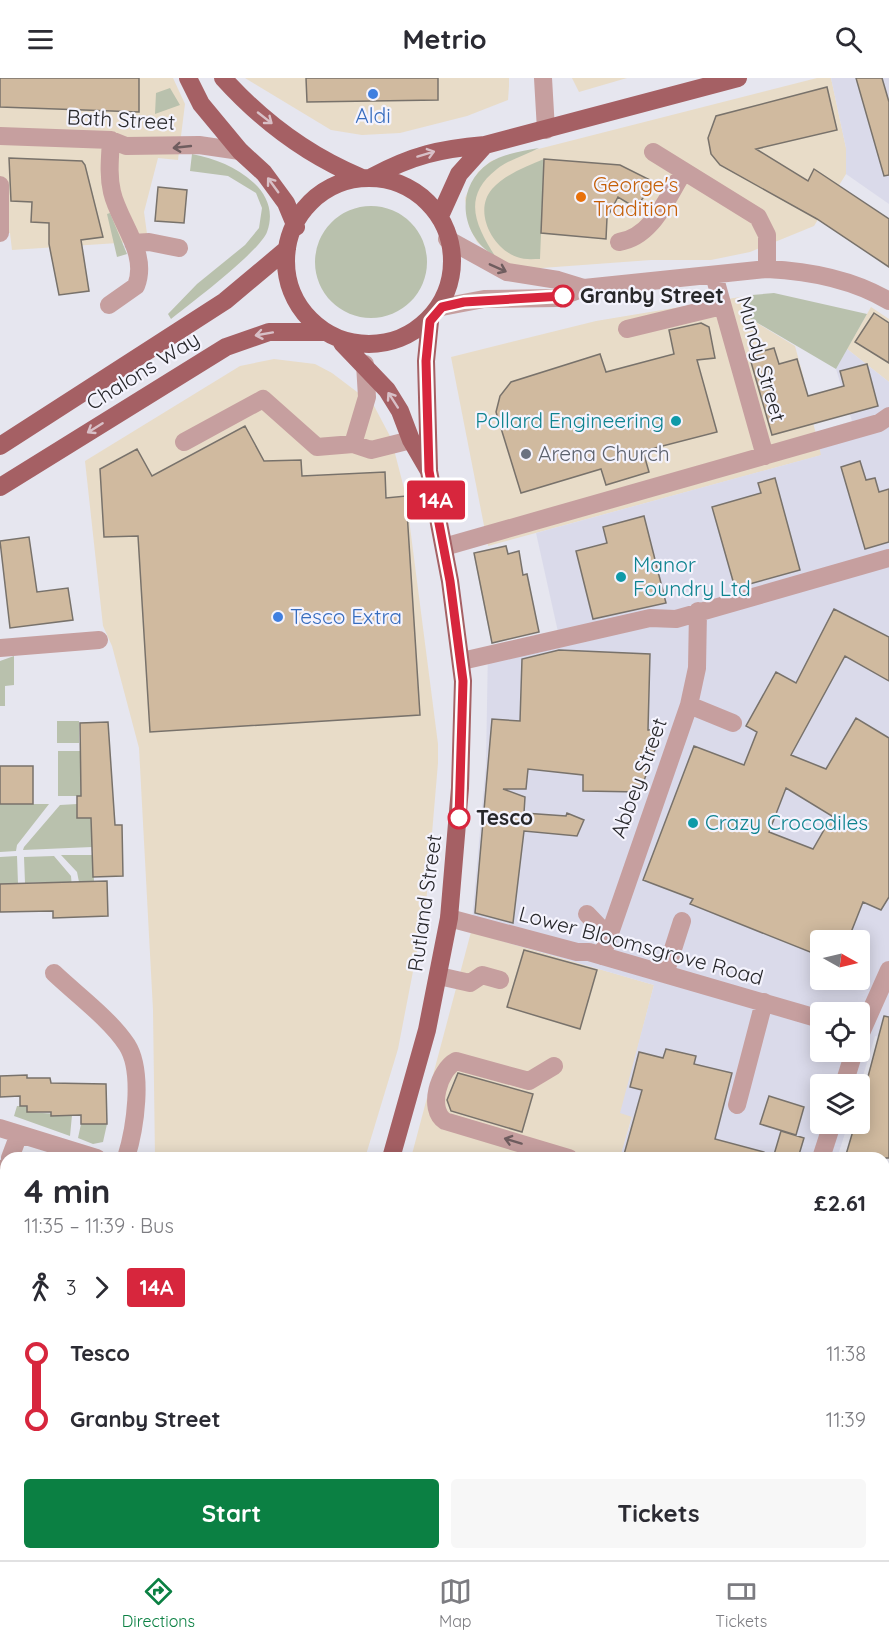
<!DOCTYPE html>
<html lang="en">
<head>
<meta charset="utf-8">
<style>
	body { margin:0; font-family:Quicksand,sans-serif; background:#f7f7f7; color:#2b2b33; height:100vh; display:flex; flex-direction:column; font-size:22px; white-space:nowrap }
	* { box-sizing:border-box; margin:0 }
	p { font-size:20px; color:#7c7c81 }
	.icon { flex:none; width:33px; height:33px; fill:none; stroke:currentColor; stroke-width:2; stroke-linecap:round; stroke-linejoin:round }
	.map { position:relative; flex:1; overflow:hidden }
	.drawer { position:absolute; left:0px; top:1074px; width:890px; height:408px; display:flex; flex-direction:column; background:#fff; border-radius:18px 18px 0 0; box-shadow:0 3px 15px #0003 }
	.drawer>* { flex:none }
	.badge { padding:0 12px; border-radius:4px; font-size:21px; line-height:39px }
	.needle { width:39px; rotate:98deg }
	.controls { position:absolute; left:810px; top:852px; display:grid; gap:12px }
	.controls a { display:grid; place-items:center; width:60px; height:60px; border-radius:6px; background:#fff; box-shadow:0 3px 15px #0003; font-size:30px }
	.map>.badge { position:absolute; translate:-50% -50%; box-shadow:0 0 0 3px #fff }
	.legs { display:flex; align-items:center; gap:9px; height:66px; padding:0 24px; font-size:20px }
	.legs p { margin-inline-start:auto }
	.head { display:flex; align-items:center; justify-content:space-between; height:102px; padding:0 24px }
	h1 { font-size:33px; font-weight:800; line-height:45px }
	.action { display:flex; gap:12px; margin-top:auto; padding:12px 24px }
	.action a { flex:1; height:69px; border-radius:6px; background:#0b8043; color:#fff; font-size:24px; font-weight:800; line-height:69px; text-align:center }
	.action a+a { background:#f7f7f7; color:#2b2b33 }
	ul { padding:0 24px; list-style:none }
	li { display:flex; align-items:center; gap:21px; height:66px; font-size:22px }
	li i { display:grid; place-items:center; width:9px; height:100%; margin:0 8px; background:currentColor }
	li i::after { content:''; width:15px; height:15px; margin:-8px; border:4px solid; border-radius:50%; background:#fff }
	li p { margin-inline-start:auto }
	li:first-child i { background:linear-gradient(#0000 50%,currentColor 0) }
	li:last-child i { background:linear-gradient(currentColor 50%,#0000 0) }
	header { display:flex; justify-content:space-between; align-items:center; height:78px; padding:0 24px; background:#fff; font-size:27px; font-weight:800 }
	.tab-bar { display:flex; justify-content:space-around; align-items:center; height:84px; border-top:2px solid #e1e1e2; background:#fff; font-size:16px; color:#7c7c81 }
	.tab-bar a { display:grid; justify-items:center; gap:3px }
	.tab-bar .on { color:#0b8043 }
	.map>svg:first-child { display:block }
	.commercial { fill:#e8dcc8 }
	.built { fill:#dadaea; fill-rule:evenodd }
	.green { fill:#b9c1ad }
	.building { fill:#d0ba9f; stroke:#78726b; stroke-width:1.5; fill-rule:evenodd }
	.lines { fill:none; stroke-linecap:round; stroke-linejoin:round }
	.minor { stroke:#c69f9f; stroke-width:18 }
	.major { stroke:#a56064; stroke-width:18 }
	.oneway { stroke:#d8c0c7 }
	.oneway2 { stroke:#6f5d5f }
	.line-1-casing { stroke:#fff; stroke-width:14 }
	.line-1 { stroke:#d7263d; stroke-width:9 }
	.shop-dot { fill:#3f7fe0; stroke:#f4f3fd; stroke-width:2 }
	.food-dot { fill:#e8710a; stroke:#f4f3fd; stroke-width:2 }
	.stop-1-dot { fill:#fff; stroke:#d7263d; stroke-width:3 }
	.culture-dot { fill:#0f9aa8; stroke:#f4f3fd; stroke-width:2 }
	.worship-dot { fill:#6b7280; stroke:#f4f3fd; stroke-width:2 }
	.labels { text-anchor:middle; stroke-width:4.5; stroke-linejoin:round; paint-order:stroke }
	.shop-label { font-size:21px; fill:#366cbe; stroke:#f4f3fd }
	.street-label { font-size:21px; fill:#27272a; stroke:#f4f3fd }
	.food-label { font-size:21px; fill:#c56008; stroke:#f4f3fd; text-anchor:start }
	.stop-label { font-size:21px; font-weight:bold; fill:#27272a; stroke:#f4f3fd; text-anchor:start }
	.culture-label { font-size:21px; fill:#0d838f; stroke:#f4f3fd; text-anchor:start }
	.worship-label { font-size:21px; fill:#5b616d; stroke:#f4f3fd; text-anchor:start }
</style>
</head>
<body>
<header><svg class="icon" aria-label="menu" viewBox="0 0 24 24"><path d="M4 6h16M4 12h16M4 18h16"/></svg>Metrio<svg class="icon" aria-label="search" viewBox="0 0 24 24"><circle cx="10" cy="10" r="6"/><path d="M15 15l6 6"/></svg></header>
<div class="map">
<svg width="889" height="1482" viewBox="0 0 889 1482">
	<rect width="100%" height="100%" fill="#e6e6ef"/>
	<!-- commercial -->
	<path class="commercial" d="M0,0h173l12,26 -7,56 -20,-2 -14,54 4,29 -136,9 -2,-17h-10z
		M245,0h264v8l-1,14 -41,16 -67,17 -38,2 -31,-5z
		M572,0h55l-48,14z
		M817,0h14l15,70v26l-32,52 -64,26 -39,8h-60l-123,9 -16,-2 -17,-9 -18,-16 -8,-16 -4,-28 13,-26 13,-11z
		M752,217l-6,7 -2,13 51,31 9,33 -3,1 21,75 -334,91 -37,-189 145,-36z
		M871,229l18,12v63l-42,-33z
		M274,281l41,5 17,9 41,31 18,34 15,58 32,248v19l-12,141 -28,145 -33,109h-210l-2,-148 -14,-262 -27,-102 -9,-20 -18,-165 155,-95z
		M471,854l183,53 -33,127 11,4 -12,42h-209z"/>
	<!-- built -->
	<path class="built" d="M831,0h58v126l-43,-30v-26z
		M847,271l42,33v657l-14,-3 -15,50 -40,-2v40h28l-11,34h-217l12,-41 -12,-4 34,-128 -183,-53 15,-169 2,-116 70,-15 -22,-99 285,-78 -5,-23 36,-11 -16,-52zM820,862h40v40h-40zM820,934h40v40h-40z
		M889,1208v274h-456l-1,-6h452v-257z"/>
	<!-- green -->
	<path class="green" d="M170,10l10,17 -25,9 1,-21z
		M539,70c-13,7 -31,12 -42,21 -36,28 -21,57 -2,87 -35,-20 -41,-69 -6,-93 13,-9 34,-12 50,-15z
		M192,76c24,5 43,12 62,29 14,13 20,30 13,49 -7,19 -77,72 -96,87l-3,-5 29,-30 48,-39 14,-17 3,-20 -6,-15 -28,-17 -38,-5z
		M544,81l-4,100c-7,0 -16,1 -23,-2 -25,-9 -44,-46 -25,-68 13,-15 34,-22 52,-30z
		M315 184a56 56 0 1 1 112 0a56 56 0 1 1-112 0Z
		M110,135l17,41 -10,3 -10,-43z
		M774,215l93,21 -31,55 -92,-54 2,-13 6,-7z
		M14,578v29l-9,1v20h-5v-45z
		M57,643h22v22h-22z
		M58,673h22l1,45h-23z
		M0,726h49l-32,41 -1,6 -16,1z
		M77,726l1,14h13l1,29 -69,3 1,-3 36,-42z
		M61,777h32l1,27h-15l-2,-10z
		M17,778l1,28h-18v-27z
		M54,778l17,20 1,12 -20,-6 -27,1 -1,-26z
		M17,1028h10l1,6 44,3 -2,21 -56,-20z
		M81,1046h26l-4,18 -10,2 -15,-6z
		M61,1476h265l1,6h-267z"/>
	<!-- building -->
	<path class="building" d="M0,0h139v34l-139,-5z
		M306,0h132v22l-131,2z
		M856,0h26l7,24v73l-5,1z
		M827,9l10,43 -81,19 52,32 6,-12 75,50v48l-72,-48 -97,-54 -9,-11 -3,-16 8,-22z
		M9,80l73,3 3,4 18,72 -22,3 8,51 -30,4 -10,-51v-21l-18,-1 1,-20 -21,-1z
		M544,81l76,6 34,17 -18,26 -18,-11 -11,21 -1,21 -65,-6z
		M158,109l29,3 -3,33 -29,-2z
		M874,235l15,10v40l-34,-21z
		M701,245l8,4 6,31 -18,2 20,72 -74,19 6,21 -43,13 -5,-16 -80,24 -25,-81 4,-16 11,-14 89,-28 6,18 68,-18 -5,-24z
		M774,270l5,16 18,-5 11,37 36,-10 -4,-15 27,-7 11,42 -106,29 -23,-80z
		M245,348l19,35 37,-1 1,16 83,-4 1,26 20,-2 14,219 -270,17 -12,-196 -34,1 -4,-68 37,-20 15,27z
		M860,383l6,19 9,-2 4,14 10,-3v53l-24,7 -24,-82z
		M775,400l25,92 -65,18 -23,-81 49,-14 -3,-10z
		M644,438l22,87 -73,16 -17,-68 31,-8 -4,-16z
		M29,459l8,55 31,-4 5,32 -63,8 -10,-87z
		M506,468l2,8 11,-3 4,24 4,-1 12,58 -47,11 -18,-90z
		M834,531l55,28v44l-44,-25 -54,99 35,14 30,-51 33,20v159l-8,13 -18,-8 -15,38h-28v16l-130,-52 3,-5 -50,-19 51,-134 50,19 13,-33 -11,-6 30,-54 20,11zM786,710l46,28 -19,33 -44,-17z
		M559,572l91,4 -2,76h14l-22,62 -57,-1v-16l-55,-6 -2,20h-23l22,8 -1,16 42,3 1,-3 17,7 -7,16 -53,-5 -11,92 -38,-10 17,-194 28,2 2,-62z
		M108,644l7,103h7l1,51 -30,1 -2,-59h-14v-22h4l-1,-73z
		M0,688h33v38h-33z
		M107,803l1,35 -55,2v-7l-53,1v-28z
		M524,872l73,20 -17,59 -73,-22z
		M884,938l5,1v141h-44l10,-34h5v-17z
		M666,971l30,7 -2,8 38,9 -17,66 49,13v6h-141l19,-68 -12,-3 9,-35 24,6z
		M458,995l75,21 -11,38 -71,-21 -4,-11z
		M27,997v3h23l1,5 55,1 1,40h-26v-9l-30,1v-4h-24v-6h-7v-10l-20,1v-21z
		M769,1018l35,11 -8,28 -36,-11z
		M781,1053l23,7 -6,20h-25z"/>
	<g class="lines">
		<!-- minor -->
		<path class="minor" d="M543,0l3,52
			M0,58l111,4 15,6 73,-1 41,6
			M653,74l105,65 9,18v34
			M0,107v48
			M447,161l60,33 51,8 26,8
			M619,164c34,-5 48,-45 65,-71
			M133,165l16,-1 30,6
			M714,197l51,181
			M109,227l27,-19c13,-33 -17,-63 -24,-94 -4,-17 -2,-34 -1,-52
			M442,229l42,-8 73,-1 27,-10 183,-19c42,2 85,10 122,32
			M627,251l95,-23
			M184,364l79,-43 54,48 36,-3 18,6 40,-10
			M353,366l14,-47 -2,-33
			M444,469l435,-124 10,-7
			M0,570l99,-8
			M462,583l188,-43 26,1 213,-61
			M689,627l44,18
			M587,836l21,22
			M449,840l128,34h12l231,67
			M602,878l87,-251 8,-37 1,-57
			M54,895c22,21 56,46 73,72 17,27 8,84 -1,113
			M665,896l17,-53
			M439,898l31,7 12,-8 18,5
			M860,957l29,-65
			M554,988l-25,15 -73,-20c-17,9 -29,48 -11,60l124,37
			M844,1006l10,-32
			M737,1027l27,-103
			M0,1050l97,30
			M10,1080l9,-24
			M821,1080l11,-34
			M0,1105l6,-16
			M884,1419l5,2
			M710,1476l5,6
			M522,1482l1,-6
			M865,1482v-6"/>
		<!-- major -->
		<path class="major" d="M188,0l13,26 39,47 24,22 22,30 10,24
			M223,0c38,42 84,77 137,99
			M372,99c41,-22 68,-28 113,-32l253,-67
			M286 183a83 83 0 1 1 166 0a83 83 0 1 1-166 0Z
			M440,138l19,-42 26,-29
			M342,265l45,47 13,21 11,29 18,31 21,110 13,100 -3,107 -11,130 -22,112 -36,128
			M0,368l225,-145 62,-52
			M429,391l-3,-108 4,-40
			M0,409l226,-140 43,-15h54
			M353,1476l1,6"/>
	</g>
	<!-- one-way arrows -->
	<defs><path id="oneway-shaft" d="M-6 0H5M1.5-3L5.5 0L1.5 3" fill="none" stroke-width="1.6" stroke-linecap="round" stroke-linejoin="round" transform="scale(1.5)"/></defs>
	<g class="oneway">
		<use href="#oneway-shaft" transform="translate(265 40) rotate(38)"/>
		<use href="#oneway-shaft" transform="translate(426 76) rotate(-17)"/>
		<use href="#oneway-shaft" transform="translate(273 107) rotate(-126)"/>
		<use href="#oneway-shaft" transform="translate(264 256) rotate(170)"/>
		<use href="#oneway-shaft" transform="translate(393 322) rotate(-123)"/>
		<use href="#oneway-shaft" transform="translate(95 350) rotate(148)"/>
	</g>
	<g class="oneway2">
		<use href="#oneway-shaft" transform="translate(182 69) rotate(174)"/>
		<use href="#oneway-shaft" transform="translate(498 190) rotate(24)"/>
		<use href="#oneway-shaft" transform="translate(513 1063) rotate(-163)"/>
	</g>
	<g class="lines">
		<defs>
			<path id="line-1" d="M459,740l4,-137 -13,-100 -21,-110 -3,-110 4,-40 12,-14 22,-5 99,-6"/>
		</defs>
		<!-- line-1 casing -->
		<use href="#line-1" class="line-1-casing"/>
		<!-- line-1 -->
		<use href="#line-1" class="line-1"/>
	</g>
	<!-- markers -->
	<g class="shop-dot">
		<circle cx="373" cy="16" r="6"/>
		<circle cx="278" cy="539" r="6"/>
	</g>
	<circle class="food-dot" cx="581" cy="119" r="6"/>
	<g class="stop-1-dot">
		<circle cx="563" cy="218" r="10"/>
		<circle cx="459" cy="740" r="10"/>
	</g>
	<g class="culture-dot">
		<circle cx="676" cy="343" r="6"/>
		<circle cx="621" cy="499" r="6"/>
		<circle cx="693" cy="745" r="6"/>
	</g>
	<circle class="worship-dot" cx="526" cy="376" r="6"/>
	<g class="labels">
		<!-- shop labels -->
		<g class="shop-label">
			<text x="373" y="45">Aldi</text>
			<text x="290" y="546" text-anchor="start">Tesco Extra</text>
		</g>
		<!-- street labels -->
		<g class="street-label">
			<text transform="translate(121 42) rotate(3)" y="7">Bath Street</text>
			<text transform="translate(761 281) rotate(74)" y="7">Mundy Street</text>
			<text transform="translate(143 293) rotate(-32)" y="7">Chalons Way</text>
			<text transform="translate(639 700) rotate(-70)" y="7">Abbey Street</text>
			<text transform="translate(425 825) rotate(-82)" y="7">Rutland Street</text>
			<text transform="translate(641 868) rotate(15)" y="7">Lower Bloomsgrove Road</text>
		</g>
		<!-- food labels -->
		<g class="food-label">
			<text x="593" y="114">George's<tspan x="593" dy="24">Tradition</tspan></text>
		</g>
		<!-- stop labels -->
		<g class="stop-label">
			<text x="580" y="225">Granby Street</text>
			<text x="476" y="747">Tesco</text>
		</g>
		<!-- culture labels -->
		<g class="culture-label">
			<text x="664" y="350" text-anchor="end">Pollard Engineering</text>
			<text x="633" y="494">Manor<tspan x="633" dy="24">Foundry Ltd</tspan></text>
			<text x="705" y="752">Crazy Crocodiles</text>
		</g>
		<!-- worship labels -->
		<g class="worship-label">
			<text x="538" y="383">Arena Church</text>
		</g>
	</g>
</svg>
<div class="controls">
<a><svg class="needle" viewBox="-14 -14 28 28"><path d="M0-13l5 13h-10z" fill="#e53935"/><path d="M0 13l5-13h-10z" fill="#7c7c81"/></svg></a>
<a><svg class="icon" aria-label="locate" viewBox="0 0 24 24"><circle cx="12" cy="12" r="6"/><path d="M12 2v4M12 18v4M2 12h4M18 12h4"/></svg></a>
<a><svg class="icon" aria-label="layers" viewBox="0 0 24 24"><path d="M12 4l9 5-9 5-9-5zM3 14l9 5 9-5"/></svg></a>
</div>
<b class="badge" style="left:436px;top:422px;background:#d7263d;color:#fff">14A</b>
<section class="drawer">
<div class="head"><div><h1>4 min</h1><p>11:35 – 11:39 · Bus</p></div><b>£2.61</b></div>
<div class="legs"><svg class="icon" aria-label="walk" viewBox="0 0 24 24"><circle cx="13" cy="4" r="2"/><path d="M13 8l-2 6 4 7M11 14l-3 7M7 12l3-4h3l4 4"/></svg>3<svg class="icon" aria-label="forward" viewBox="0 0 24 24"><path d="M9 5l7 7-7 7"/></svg><b class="badge" style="background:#d7263d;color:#fff">14A</b></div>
<ul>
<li><i style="color:#d7263d"></i><b>Tesco</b><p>11:38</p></li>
<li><i style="color:#d7263d"></i><b>Granby Street</b><p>11:39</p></li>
</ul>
<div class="action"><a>Start</a><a>Tickets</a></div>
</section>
</div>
<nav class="tab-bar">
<a class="on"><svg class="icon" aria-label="directions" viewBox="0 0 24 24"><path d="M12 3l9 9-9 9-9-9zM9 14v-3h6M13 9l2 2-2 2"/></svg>Directions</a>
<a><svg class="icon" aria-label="map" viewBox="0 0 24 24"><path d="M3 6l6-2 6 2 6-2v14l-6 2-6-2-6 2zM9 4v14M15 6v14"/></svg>Map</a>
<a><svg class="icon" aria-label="tickets" viewBox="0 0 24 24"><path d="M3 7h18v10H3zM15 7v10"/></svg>Tickets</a>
</nav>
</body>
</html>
